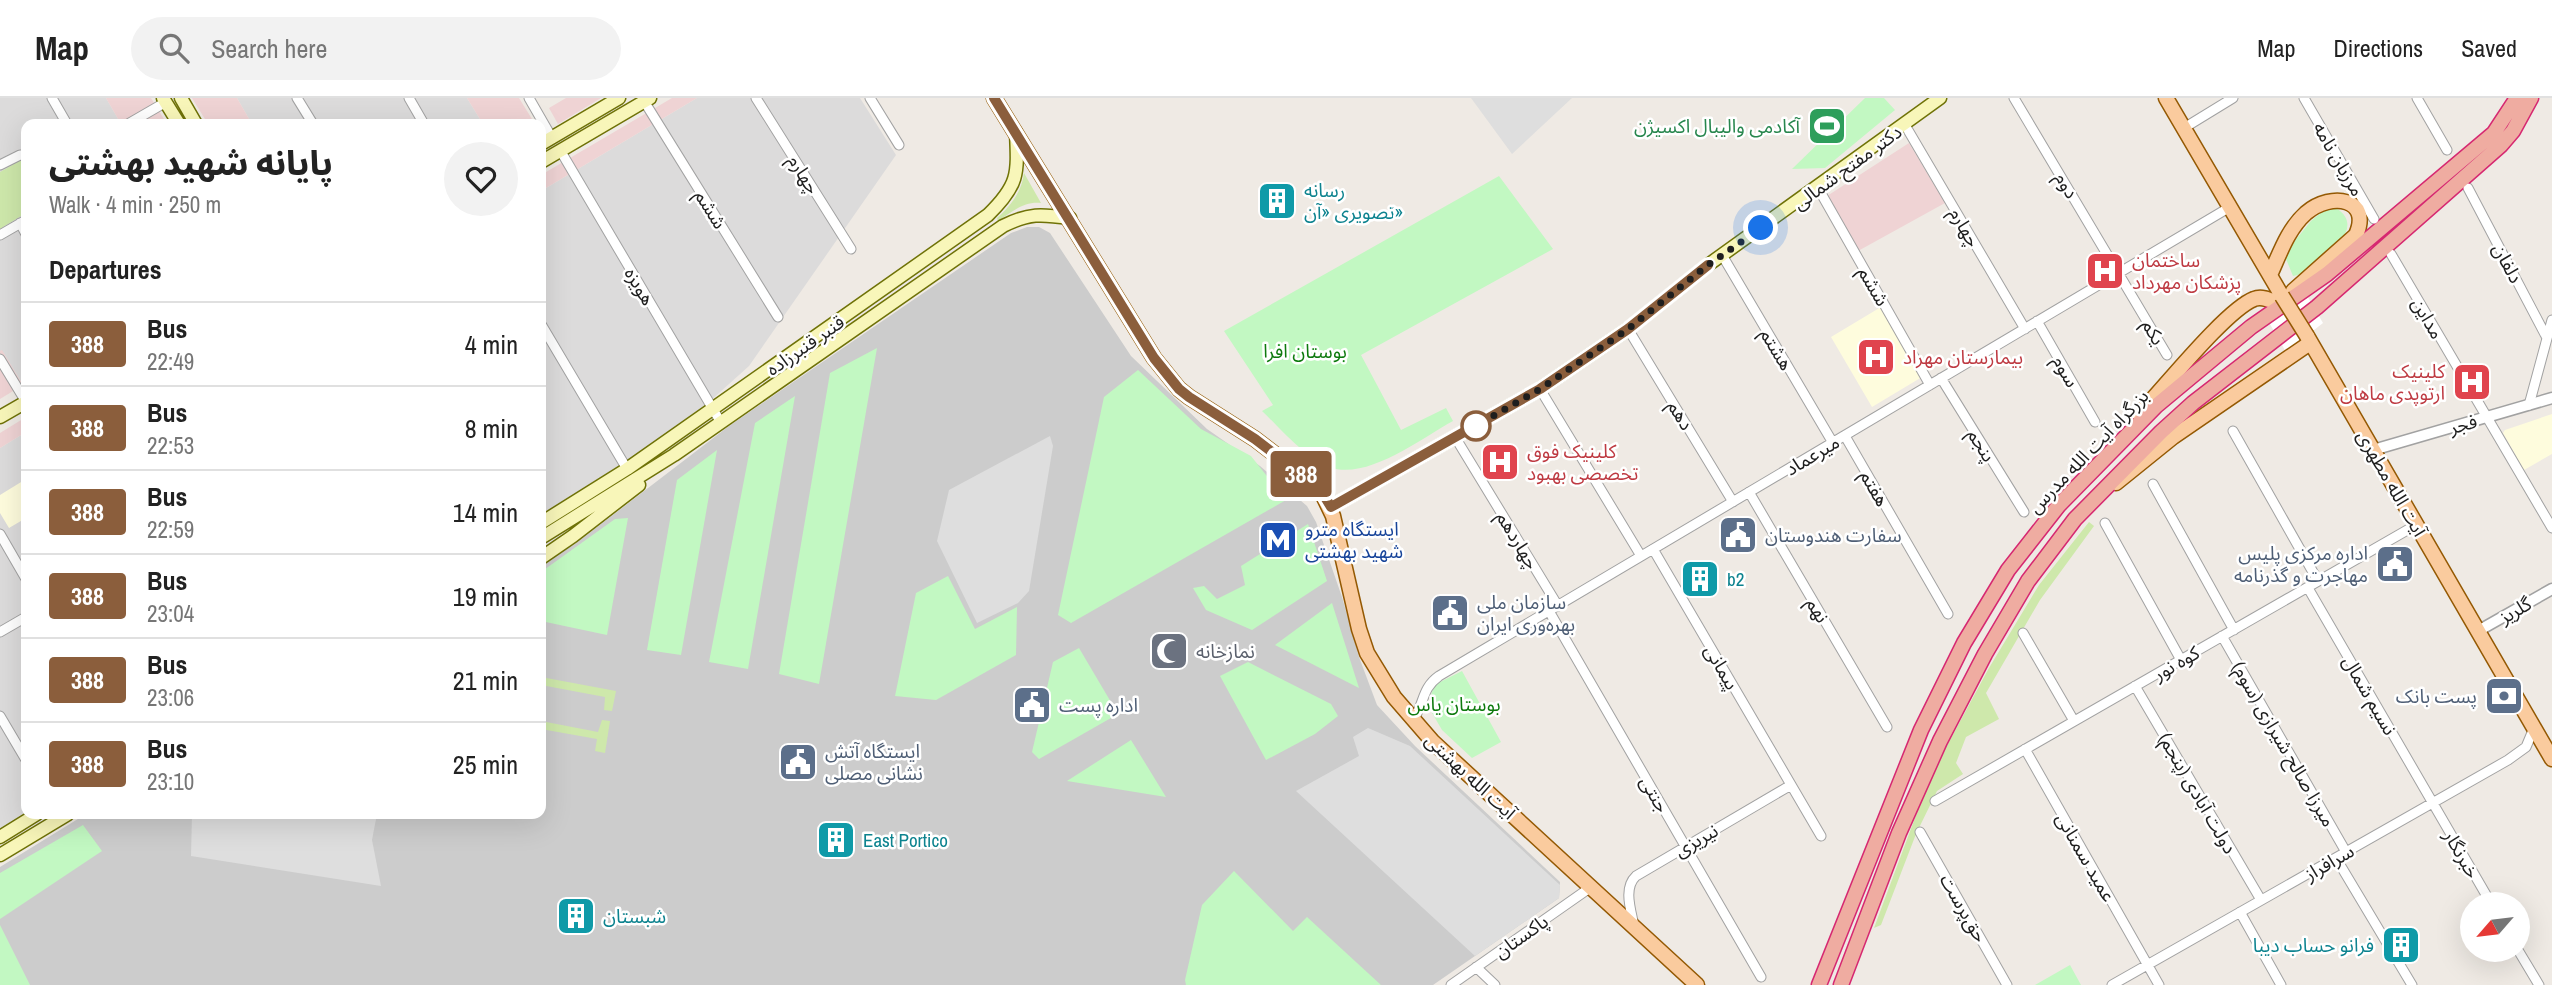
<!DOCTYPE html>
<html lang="en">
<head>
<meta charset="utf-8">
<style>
	body { margin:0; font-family:"Archivo Narrow","Noto Sans Arabic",sans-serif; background:#f2f2f2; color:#222; height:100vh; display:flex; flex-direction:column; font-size:26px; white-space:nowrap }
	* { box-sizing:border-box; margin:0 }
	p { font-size:23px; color:#767676 }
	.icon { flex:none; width:38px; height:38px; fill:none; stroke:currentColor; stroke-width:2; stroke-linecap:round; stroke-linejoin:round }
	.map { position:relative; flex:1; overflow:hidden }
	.sheet { position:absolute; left:21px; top:21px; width:525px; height:700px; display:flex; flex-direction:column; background:#fff; border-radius:14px; box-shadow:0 7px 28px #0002 }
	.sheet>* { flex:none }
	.badge { padding:0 14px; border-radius:5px; font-size:24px; line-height:46px }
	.needle { width:46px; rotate:242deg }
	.tools { position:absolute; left:2460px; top:794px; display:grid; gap:14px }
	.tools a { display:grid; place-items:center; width:70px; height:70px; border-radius:50%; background:#fff; box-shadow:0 7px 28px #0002; font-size:35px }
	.you { position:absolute; width:35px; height:35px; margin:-18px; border:5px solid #fff; border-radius:50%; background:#1a73e8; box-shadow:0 0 0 10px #1a73e833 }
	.map>.badge { position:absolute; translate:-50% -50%; box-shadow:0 0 0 4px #fff }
	h2 { padding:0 28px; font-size:26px; line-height:63px }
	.round { display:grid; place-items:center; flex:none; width:74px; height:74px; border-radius:37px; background:#f2f2f2 }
	.summary { display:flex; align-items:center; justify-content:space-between; height:119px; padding:0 28px }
	h1 { font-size:33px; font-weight:800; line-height:52px }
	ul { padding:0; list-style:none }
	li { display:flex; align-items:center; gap:21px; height:84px; padding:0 28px; border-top:2px solid #e0e0e0 }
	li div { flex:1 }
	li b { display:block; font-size:26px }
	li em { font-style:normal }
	li .badge { min-width:77px; font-weight:700; text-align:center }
	header { display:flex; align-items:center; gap:42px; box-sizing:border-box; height:98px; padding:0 35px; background:#fff; border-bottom:2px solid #e0e0e0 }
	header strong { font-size:33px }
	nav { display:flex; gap:38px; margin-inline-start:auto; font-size:24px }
	.search { width:490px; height:63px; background:#f2f2f2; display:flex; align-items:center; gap:18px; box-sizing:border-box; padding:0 24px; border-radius:38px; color:#767676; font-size:26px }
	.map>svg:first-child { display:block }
	.residential { fill:#dcdbdb }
	.commercial { fill:#efd3d4 }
	.education { fill:#fefcdd }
	.religious { fill:#ccc }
	.grass { fill:#cee8ab }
	.park { fill:#c2f8c2 }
	.parking { fill:#dedede }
	.pier { fill:#fff }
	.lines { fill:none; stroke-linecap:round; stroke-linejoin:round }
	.minor-casing { stroke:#a2a2a2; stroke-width:11 }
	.tertiary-casing { stroke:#a2a2a2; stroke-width:13 }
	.secondary-casing { stroke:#6f7207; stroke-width:15 }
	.primary-casing { stroke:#945903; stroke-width:17 }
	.trunk-casing { stroke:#d62871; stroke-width:17 }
	.minor { stroke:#fff; stroke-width:9 }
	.tertiary { stroke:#fff; stroke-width:10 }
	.secondary { stroke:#f8f6b9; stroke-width:12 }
	.primary { stroke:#facb9e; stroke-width:14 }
	.trunk { stroke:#efaca1; stroke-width:14 }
	.primary-bridge-casing { stroke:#945903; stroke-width:17; stroke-linecap:butt }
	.primary-bridge { stroke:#facb9e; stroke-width:14 }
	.line-casing { stroke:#fff; stroke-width:16 }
	.line { stroke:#8b5e3c; stroke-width:10 }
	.walk { stroke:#1e1e1e; stroke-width:7; stroke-dasharray:0 12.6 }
	.stop-dot { fill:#fff; stroke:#8b5e3c; stroke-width:3.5 }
	.labels { text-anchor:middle; stroke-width:5; stroke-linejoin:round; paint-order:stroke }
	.leisure-label { font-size:19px; fill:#27864d; stroke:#fff; text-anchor:end }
	.street-label { font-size:19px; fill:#1e1e1e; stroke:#fff }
	.culture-label { font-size:19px; fill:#0d838f; stroke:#fff; text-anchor:start }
	.health-label { font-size:19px; fill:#be3a42; stroke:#fff; text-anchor:start }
	.park-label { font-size:19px; fill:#0e7a0e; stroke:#fff }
	.transit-label { font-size:19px; fill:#164399; stroke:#fff; text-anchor:start }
	.service-label { font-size:19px; fill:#4e5e75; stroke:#fff; text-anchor:start }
	.worship-label { font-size:19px; fill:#5b616d; stroke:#fff; text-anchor:start }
</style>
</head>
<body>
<header>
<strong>Map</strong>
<div class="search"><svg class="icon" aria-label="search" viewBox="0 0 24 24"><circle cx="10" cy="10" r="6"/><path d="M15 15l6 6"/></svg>Search here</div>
<nav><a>Map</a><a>Directions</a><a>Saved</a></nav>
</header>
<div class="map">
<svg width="2552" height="887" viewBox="0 0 2552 887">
	<rect width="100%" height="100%" fill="#efeae4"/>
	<!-- residential -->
	<path class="residential" d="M0,0h106l15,26h-95v259l-3,2 -21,-34h-2z
		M237,0h230l16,26h-231z
		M697,0h163l36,57 -147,211 -70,63 -138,88v-326z
		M26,334v382l-26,16v-382z"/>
	<!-- commercial -->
	<path class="commercial" d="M106,0h45l16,26h-46z
		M192,0h45l15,26h-44z
		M467,0h52l16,26h-52z
		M566,0h35l-43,26 -9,-16z
		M672,0h25l-156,93v-16z
		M1909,45l36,60 -87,48 -31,-55z
		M2,252l21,35 -23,14v-48z
		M26,319v15l-26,16v-15z"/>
	<!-- education -->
	<path class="education" d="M1881,209l41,70 -50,30 -41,-70z
		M2552,316v40l-28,16 -21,-37 2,-3z
		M26,381v39l-17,10 -9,-15v-18z"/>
	<!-- religious -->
	<path class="religious" d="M1027,129h12l11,6 81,123 76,73 53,37 47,40 9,16 26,75 17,60 18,48 38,41 145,136 -1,16 -126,87h-1433v-118l86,-53h455v-249l34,-21 154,-118 282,-193z"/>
	<!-- grass -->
	<path class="grass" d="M21,62l5,4v49l-26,16v-57z
		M1024,75l17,30c-17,-2 -29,9 -43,18l-1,-3c14,-12 25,-27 27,-45z
		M2089,424l5,4 -54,74 -54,93 13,26 -33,18 -10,26 7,11 -26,17 -21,43 -35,91 -7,3 57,-153 58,-107 50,-83z
		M541,579l75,14 -4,20 -8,-1 1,-13 -64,-12z
		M602,622l8,1 -5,32 -10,-2 2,-12 -56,-10v-8l57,11z"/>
	<!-- park -->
	<path class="park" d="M1865,0h19l11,12 -70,58 -33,1z
		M1499,78l54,73 -192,106 40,75 45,-22 7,13c-33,18 -86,60 -124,46 -25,-10 -48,-38 -67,-56l11,-6 -49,-74z
		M2336,110c28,18 -2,41 -19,54 -8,6 -14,13 -24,14l-7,-17 3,-11 22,-27 12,-10z
		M877,250l-58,336 -40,-10 51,-301z
		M1138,272l63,59 50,27 35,44 -215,123 -13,-8 46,-218z
		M795,298l-47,273 -39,-7 46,-239z
		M717,352l-36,205 -34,-5 30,-170z
		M628,420l-21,117 -66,-14v-49l74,-53z
		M1308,426l19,57 -75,49 -46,-20 -13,-22 11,-2 13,13 28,-14 -4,-19z
		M948,478l27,53 42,-22 -1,48 -80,45 -41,-4 21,-103z
		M1332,505l27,85 -84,-43z
		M1079,550l39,66 -79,45 -7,-7 21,-90z
		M1248,564l83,42 7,12 -23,18 -49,26 -46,-84z
		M1462,573l39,71 -29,16 -30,-28 -14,-24 6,-21z
		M1131,642l35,57 -99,-16z
		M83,727l19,26 -102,68v-46z
		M1234,773l59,60 14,-14 74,68h-195l-1,-5 17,-75z
		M0,827l30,60h-30z
		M2070,867l11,20h-46z"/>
	<!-- parking -->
	<path class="parking" d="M1471,0h101l-60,56z
		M1050,338l3,10 -24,145 -11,12 -41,20 -40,-82 12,-51z
		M1368,630l42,18 150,139 -1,13 -84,58 -179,-165 63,-35 -6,-19z
		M192,716h185l-5,26 9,46 -190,-30z"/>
	<!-- pier -->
	<path class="pier" d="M2299,184l24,41 -37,29 -23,-40z"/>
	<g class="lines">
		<defs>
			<path id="minor" d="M52,0l15,26
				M297,0l16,26
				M409,0l15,26
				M529,0l23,40
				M756,0l95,151
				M870,0l29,47
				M2014,0l153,257
				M2304,0l70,121
				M2417,0l30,52
				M644,3l134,216
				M128,26l38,-22
				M1905,27l120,204
				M2184,30l49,-30
				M560,52l160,271
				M0,67l20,-10 6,1
				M1818,90l112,197
				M2468,90l79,150
				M20,125l6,11
				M0,137l26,-15
				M2391,156l161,274
				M1722,157l111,188
				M2037,223l58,101
				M541,226l86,145
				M1628,231l105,173
				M0,261l26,43
				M1941,280l83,134
				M1540,291l101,167
				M2529,307l23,-85
				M2233,333l85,150
				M1845,338l103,178
				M1455,339l103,169
				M2153,386l81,146
				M1749,394l138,235
				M2105,425l76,137
				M0,436l26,45
				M1653,451l168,287
				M2308,490l184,317
				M1549,513l212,366
				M0,534l26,-15
				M2023,535l51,88
				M2222,538l124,216
				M2135,588l126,214
				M0,618l26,44
				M1413,622c12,-17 8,-31 26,-44l791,-469
				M2025,651l134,236
				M1935,703l481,-276
				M1920,734l87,153
				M2336,760l76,127
				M2240,814l41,73
				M1634,828c-3,-16 -11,-38 2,-50l155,-91
				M2518,852l21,35
				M1476,869l19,18
				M1451,887l140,-98
				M2112,887l396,-225 18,-13 8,-19"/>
			<path id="tertiary" d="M2373,352l179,-52
				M2478,533l74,-42"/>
			<path id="secondary" d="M163,0l16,26
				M181,0l15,26
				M541,46l78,-46
				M541,64l109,-64
				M0,319l26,-15
				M1331,409l209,-118 88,-60 80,-64 232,-167
				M541,425l86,-54 361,-254c31,-30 30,-41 28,-83
				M541,440l133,-83 329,-229c26,-13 38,-12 67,-8
				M541,460l32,-22 66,-51
				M0,739l37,-23
				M0,757l68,-41"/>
			<path id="primary" d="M994,0l160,260 25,31 10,8 66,42 65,50 13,27 26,113 8,24 27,44 39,45 264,243
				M2166,0l116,198
				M2270,177c10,-22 18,-46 36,-62 26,-22 66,-14 50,22l-63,56
				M2307,238l245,423
				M2139,316c25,-26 87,-104 115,-115 7,-3 14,0 21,3
				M2116,385l57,-46 137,-94"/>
			<path id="trunk" d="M1819,887l102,-255 43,-87 44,-73 51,-65 97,-99 95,-79 76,-53 167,-141 23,-35
				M1841,887l58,-152 41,-92 45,-87 43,-73 47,-62 86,-87 32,-29 124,-96 184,-162 12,-14 18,-33"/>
		</defs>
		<!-- minor casing -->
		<use href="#minor" class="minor-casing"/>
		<!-- tertiary casing -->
		<use href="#tertiary" class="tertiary-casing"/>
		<!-- secondary casing -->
		<use href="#secondary" class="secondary-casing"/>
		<!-- primary casing -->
		<use href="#primary" class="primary-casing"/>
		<!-- trunk casing -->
		<use href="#trunk" class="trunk-casing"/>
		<!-- minor -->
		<use href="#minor" class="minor"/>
		<!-- tertiary -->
		<use href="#tertiary" class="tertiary"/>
		<!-- secondary -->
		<use href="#secondary" class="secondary"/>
		<!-- primary -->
		<use href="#primary" class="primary"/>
		<!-- trunk -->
		<use href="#trunk" class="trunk"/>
		<defs>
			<path id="primary-bridge" d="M2282,198l25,40"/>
		</defs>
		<!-- primary-bridge casing -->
		<use href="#primary-bridge" class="primary-bridge-casing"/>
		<!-- primary-bridge -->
		<use href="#primary-bridge" class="primary-bridge"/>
	</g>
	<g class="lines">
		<defs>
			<path id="line" d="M994,0l160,260 25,31 10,8 66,42 56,43 9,7 11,18 209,-118 88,-60 80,-64"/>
		</defs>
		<!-- line casing -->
		<use href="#line" class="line-casing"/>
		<!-- line -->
		<use href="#line" class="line"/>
		<!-- walk -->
		<path class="walk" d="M1476,328l-2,1 66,-38 88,-60 80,-64 53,-37"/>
	</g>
	<!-- icons -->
	<defs>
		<symbol id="stadium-square" viewBox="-11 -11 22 22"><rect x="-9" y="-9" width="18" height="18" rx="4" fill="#2e9e5b" stroke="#fff"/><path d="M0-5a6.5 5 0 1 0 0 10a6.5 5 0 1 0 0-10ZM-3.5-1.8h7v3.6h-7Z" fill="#fff"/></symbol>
		<symbol id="building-square" viewBox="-11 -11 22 22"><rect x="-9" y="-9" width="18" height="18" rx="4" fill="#0f9aa8" stroke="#fff"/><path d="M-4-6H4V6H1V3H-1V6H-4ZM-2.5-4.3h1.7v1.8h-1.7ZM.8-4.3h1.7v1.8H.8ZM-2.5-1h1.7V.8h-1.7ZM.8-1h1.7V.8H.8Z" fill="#fff"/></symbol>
		<symbol id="hospital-square" viewBox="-11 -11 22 22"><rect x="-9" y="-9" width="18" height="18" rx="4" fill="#e0444e" stroke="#fff"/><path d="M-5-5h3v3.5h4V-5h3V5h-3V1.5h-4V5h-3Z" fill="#fff"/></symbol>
		<symbol id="civic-square" viewBox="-11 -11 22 22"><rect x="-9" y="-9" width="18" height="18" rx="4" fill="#5c6f8a" stroke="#fff"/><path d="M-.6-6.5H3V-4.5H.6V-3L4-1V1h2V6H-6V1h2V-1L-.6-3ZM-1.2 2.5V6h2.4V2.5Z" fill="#fff"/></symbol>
		<symbol id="metro-square" viewBox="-11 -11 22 22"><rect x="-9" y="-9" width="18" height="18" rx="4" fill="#1a4fb4" stroke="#fff"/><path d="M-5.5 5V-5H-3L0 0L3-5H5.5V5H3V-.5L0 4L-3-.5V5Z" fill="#fff"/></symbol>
		<symbol id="mosque-square" viewBox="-11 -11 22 22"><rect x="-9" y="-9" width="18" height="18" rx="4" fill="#6b7280" stroke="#fff"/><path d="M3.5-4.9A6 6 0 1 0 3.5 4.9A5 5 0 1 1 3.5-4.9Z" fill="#fff"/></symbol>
		<symbol id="bank-square" viewBox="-11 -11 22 22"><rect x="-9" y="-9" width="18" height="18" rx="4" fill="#5c6f8a" stroke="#fff"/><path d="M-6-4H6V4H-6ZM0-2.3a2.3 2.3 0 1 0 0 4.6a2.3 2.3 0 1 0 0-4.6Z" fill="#fff"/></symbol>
	</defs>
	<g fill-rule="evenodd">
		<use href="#stadium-square" x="1805" y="6" width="44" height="44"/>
		<use href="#building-square" x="1255" y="81" width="44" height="44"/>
		<use href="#hospital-square" x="2083" y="151" width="44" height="44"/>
		<use href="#hospital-square" x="1854" y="237" width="44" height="44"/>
		<use href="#hospital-square" x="2450" y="262" width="44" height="44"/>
		<use href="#hospital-square" x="1478" y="342" width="44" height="44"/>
		<use href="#civic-square" x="1716" y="415" width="44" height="44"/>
		<use href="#metro-square" x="1256" y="420" width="44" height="44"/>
		<use href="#civic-square" x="2373" y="444" width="44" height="44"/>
		<use href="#building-square" x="1678" y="459" width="44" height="44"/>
		<use href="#civic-square" x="1428" y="493" width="44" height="44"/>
		<use href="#mosque-square" x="1147" y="531" width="44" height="44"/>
		<use href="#bank-square" x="2482" y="576" width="44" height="44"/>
		<use href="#civic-square" x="1010" y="585" width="44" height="44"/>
		<use href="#civic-square" x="776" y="642" width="44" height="44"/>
		<use href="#building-square" x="814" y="720" width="44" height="44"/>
		<use href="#building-square" x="554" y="796" width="44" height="44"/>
		<use href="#building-square" x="2379" y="825" width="44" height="44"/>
	</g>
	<!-- markers -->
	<circle class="stop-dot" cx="1476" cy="328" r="14"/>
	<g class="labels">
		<!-- leisure labels -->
		<g class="leisure-label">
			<text x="1800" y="35">آکادمی والیبال اکسیژن</text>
		</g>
		<!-- street labels -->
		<g class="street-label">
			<text transform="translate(2339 61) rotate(60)" y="7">مرزبان نامه</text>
			<text transform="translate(1847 69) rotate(-36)" y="7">دکتر مفتح شمالی</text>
			<text transform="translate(804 76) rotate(58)" y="7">چهارم</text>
			<text transform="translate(2067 87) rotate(59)" y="7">دوم</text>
			<text transform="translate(711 111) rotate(58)" y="7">ششم</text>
			<text transform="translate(1965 129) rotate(60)" y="7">چهارم</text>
			<text transform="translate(2508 165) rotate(62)" y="7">دلفان</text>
			<text transform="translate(640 188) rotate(59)" y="7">هویزه</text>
			<text transform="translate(1874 188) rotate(60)" y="7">ششم</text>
			<text transform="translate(2428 220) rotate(60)" y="7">مداین</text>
			<text transform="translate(2154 234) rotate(60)" y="7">یکم</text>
			<text transform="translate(805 247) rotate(-35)" y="7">قنبر قنبرزاده</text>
			<text transform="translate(1777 251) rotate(59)" y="7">هشتم</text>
			<text transform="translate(2066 273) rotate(60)" y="7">سوم</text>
			<text transform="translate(1681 317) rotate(59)" y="7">دهم</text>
			<text transform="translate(2463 326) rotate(-16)" y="7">فجر</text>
			<text transform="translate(1982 347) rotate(58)" y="7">پنجم</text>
			<text transform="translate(2088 353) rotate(-46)" y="7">بزرگراه آیت الله مدرس</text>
			<text transform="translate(1812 357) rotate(-31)" y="7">میرعماد</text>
			<text transform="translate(2392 385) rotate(60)" y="7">آیت الله مطهری</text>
			<text transform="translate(1875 390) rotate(60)" y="7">هفتم</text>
			<text transform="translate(1518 442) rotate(59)" y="7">چهاردهم</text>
			<text transform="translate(1818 512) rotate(59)" y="7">نهم</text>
			<text transform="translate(2515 512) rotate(-30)" y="7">گلریز</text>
			<text transform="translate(2176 565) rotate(-30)" y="7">کوه نور</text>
			<text transform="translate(1722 569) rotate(60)" y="7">پیمانی</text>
			<text transform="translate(2370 597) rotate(60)" y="7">نسیم شمال</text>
			<text transform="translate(2284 646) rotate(60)" y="7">میرزا صالح شیرازی (سوم)</text>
			<text transform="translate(1471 678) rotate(43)" y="7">آیت الله بهشتی</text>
			<text transform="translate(2198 695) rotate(60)" y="7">دولت آبادی (پنجم)</text>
			<text transform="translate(1655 696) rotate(60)" y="7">جنتی</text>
			<text transform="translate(1696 742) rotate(-30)" y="7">نیریزی</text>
			<text transform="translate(2462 756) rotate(60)" y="7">خبرنگار</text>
			<text transform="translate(2086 759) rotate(60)" y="7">عمید سمنانی</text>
			<text transform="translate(2329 764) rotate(-30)" y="7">سرافراز</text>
			<text transform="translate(1964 810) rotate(60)" y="7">حق‌پرست</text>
			<text transform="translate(1521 838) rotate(-35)" y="7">پاکستان</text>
		</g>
		<!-- culture labels -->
		<g class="culture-label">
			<text x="1304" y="99">رسانه<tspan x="1304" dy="22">تصویری «آن»</tspan></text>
			<text x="1727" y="488">b2</text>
			<text x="863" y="749">East Portico</text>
			<text x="603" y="825">شبستان</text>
			<text x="2374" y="854" text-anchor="end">فرانو حساب دیبا</text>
		</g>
		<!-- health labels -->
		<g class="health-label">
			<text x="2132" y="169">ساختمان<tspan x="2132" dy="22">پزشکان مهرداد</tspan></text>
			<text x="1903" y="266">بیمارستان مهراد</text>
			<text x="2445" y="280" text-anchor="end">کلینیک<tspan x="2445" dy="22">ارتوپدی ماهان</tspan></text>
			<text x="1527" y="360">کلینیک فوق<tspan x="1527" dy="22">تخصصی بهبود</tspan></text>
		</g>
		<!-- park labels -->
		<g class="park-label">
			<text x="1305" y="260">بوستان افرا</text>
			<text x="1454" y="613">بوستان یاس</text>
		</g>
		<!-- transit labels -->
		<g class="transit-label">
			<text x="1305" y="438">ایستگاه مترو<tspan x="1305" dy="22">شهید بهشتی</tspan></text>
		</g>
		<!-- service labels -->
		<g class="service-label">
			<text x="1765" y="444">سفارت هندوستان</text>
			<text x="2368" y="462" text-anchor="end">اداره مرکزی پلیس<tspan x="2368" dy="22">مهاجرت و گذرنامه</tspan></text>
			<text x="1477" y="511">سازمان ملی<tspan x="1477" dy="22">بهره‌وری ایران</tspan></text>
			<text x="2477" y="605" text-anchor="end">پست بانک</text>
			<text x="1059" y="614">اداره پست</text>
			<text x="825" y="660">ایستگاه آتش<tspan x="825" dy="22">نشانی مصلی</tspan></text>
		</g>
		<!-- worship labels -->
		<g class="worship-label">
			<text x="1196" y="560">نمازخانه</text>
		</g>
	</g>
</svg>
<div class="tools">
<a><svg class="needle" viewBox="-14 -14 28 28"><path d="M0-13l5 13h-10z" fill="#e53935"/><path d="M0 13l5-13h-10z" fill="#767676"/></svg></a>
</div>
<div class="you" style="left:1761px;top:130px"></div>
<b class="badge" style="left:1301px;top:376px;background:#8b5e3c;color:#fff">388</b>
<section class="sheet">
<div class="summary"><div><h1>پایانه شهید بهشتی</h1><p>Walk · 4 min · 250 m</p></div><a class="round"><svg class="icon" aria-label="heart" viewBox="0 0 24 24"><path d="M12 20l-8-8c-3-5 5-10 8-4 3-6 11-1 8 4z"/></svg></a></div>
<h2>Departures</h2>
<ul>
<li><span class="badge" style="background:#8b5e3c;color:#fff">388</span><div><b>Bus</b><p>22:49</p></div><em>4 min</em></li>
<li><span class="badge" style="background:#8b5e3c;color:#fff">388</span><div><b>Bus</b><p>22:53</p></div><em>8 min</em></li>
<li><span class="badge" style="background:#8b5e3c;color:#fff">388</span><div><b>Bus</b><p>22:59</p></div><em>14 min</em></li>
<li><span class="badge" style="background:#8b5e3c;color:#fff">388</span><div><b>Bus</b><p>23:04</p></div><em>19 min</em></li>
<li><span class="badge" style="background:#8b5e3c;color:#fff">388</span><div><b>Bus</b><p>23:06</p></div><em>21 min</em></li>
<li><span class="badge" style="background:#8b5e3c;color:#fff">388</span><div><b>Bus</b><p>23:10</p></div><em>25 min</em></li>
</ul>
</section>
</div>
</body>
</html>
